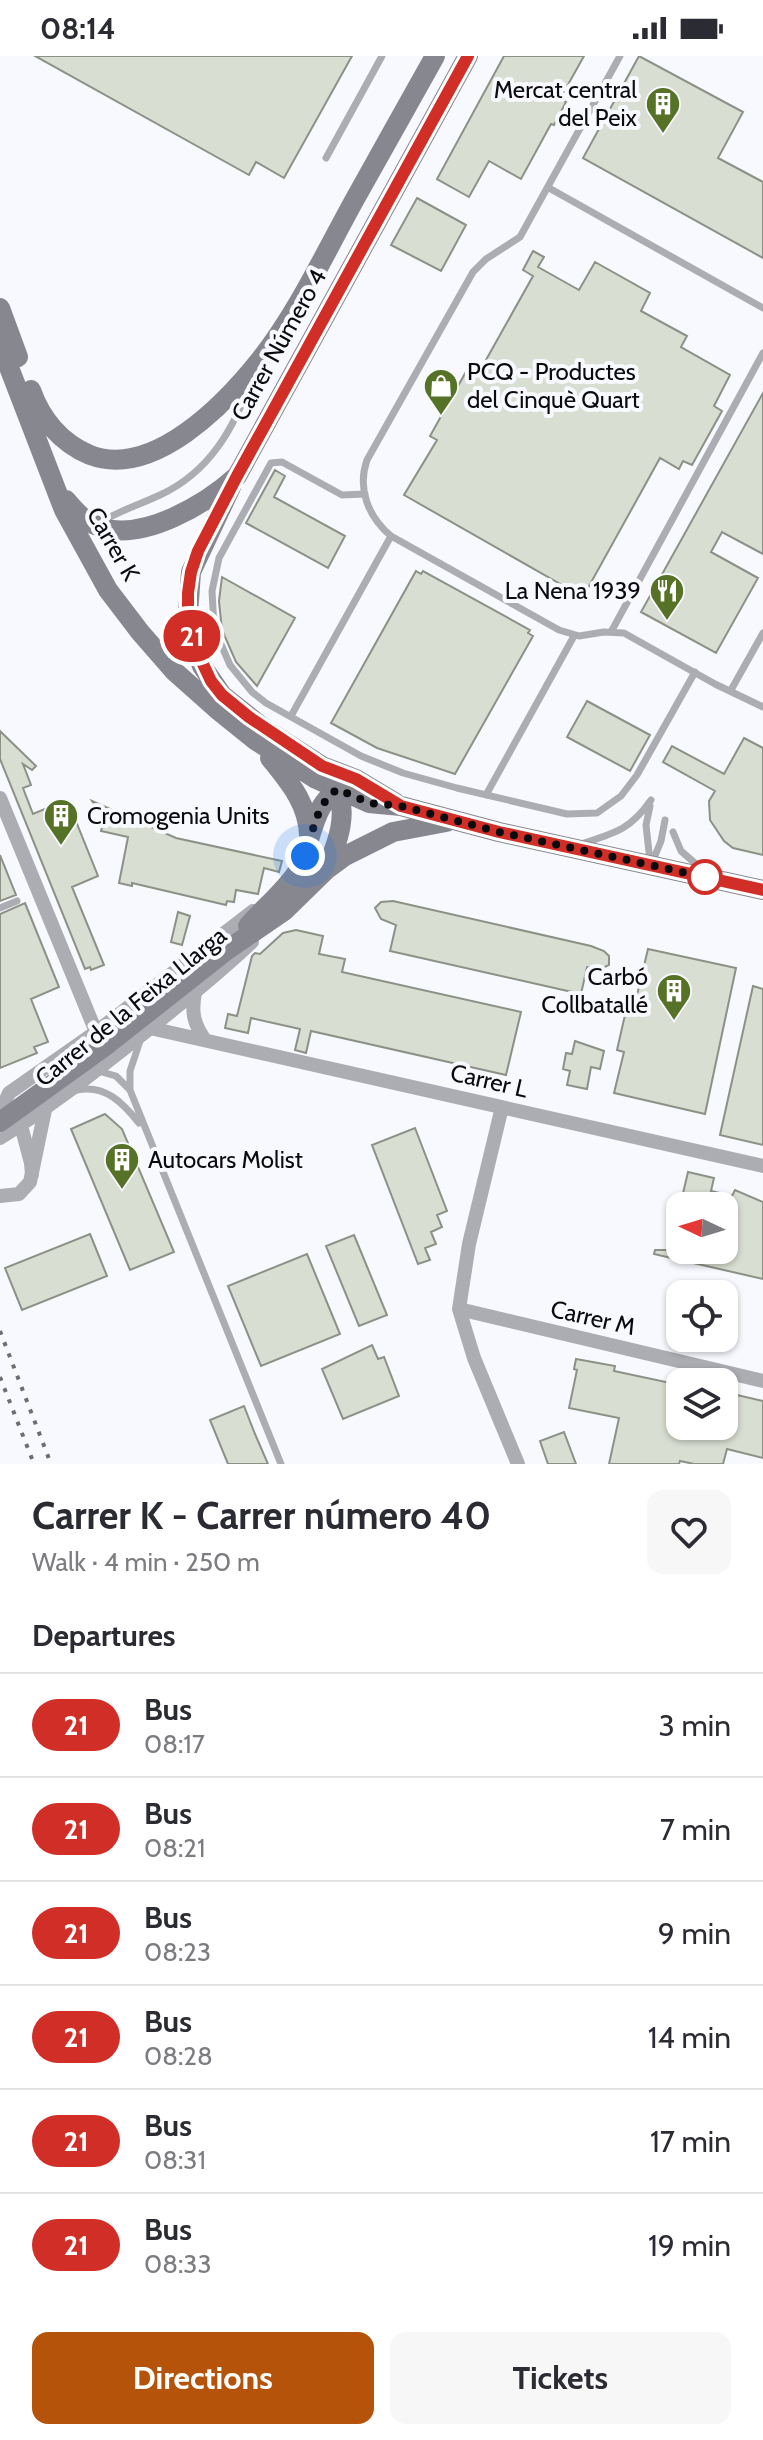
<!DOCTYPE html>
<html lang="en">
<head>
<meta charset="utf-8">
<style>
	body { margin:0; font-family:Cabin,sans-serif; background:#f7f7f7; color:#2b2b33; height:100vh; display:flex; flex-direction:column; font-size:30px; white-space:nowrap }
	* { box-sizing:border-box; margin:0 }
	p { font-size:26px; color:#7c7c81 }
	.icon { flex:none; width:44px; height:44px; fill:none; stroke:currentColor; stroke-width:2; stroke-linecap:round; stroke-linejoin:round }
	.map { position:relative; height:1408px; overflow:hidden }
	.drawer { display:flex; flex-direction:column; background:#fff; flex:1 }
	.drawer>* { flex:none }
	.badge { padding:0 16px; border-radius:26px; font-size:28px; line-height:52px }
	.needle { width:52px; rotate:274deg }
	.fabs { position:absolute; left:666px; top:1136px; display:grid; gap:16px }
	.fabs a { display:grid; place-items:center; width:72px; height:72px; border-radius:16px; background:#fff; box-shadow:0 2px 6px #0004; font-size:40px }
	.you { position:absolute; width:40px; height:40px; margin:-20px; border:6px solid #fff; border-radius:50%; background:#1a73e8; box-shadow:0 0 0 12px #1a73e833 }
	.map>.badge { position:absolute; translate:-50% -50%; box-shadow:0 0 0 4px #fff }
	h2 { padding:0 32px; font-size:30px; line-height:72px }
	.round { display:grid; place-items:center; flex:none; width:84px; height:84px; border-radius:16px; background:#f7f7f7 }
	.summary { display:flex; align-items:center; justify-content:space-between; height:136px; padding:0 32px }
	h1 { font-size:38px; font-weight:700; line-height:60px }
	.cta { display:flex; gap:16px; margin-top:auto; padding:16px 32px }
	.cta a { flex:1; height:92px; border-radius:16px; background:#b45309; color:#fff; font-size:32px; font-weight:700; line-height:92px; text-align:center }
	.cta a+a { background:#f7f7f7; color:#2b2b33 }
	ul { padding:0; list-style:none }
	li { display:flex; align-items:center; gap:24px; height:104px; padding:0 32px; border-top:2px solid #e1e1e2 }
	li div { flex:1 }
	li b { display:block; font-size:30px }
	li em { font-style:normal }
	li .badge { min-width:88px; font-weight:700; text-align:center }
	.status { display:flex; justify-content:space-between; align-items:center; height:56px; padding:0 40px; background:#fff; direction:ltr }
	.status svg { height:22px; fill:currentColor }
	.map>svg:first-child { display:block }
	.building { fill:#d9ded2; stroke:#8c9186; stroke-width:2 }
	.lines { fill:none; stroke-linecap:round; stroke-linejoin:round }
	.lane { stroke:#acadb2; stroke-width:7 }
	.street { stroke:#acadb2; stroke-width:14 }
	.secondary { stroke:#87888f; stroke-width:20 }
	.rail { stroke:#6c6d71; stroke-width:4; stroke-dasharray:4 8; stroke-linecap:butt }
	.line-casing { stroke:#fff; stroke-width:18 }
	.line { stroke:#d02e26; stroke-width:12 }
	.walk { stroke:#0b0b0f; stroke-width:8; stroke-dasharray:0 14.4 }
	.stop-dot { fill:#fff; stroke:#d02e26; stroke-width:4 }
	.labels { text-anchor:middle; stroke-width:8; stroke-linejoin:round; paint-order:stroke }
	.poi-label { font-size:24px; fill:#0b0b0f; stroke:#f8f9fe; text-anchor:end }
	.street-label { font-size:24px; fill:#0b0b0f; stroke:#f8f9fe }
</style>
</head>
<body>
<div class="status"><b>08:14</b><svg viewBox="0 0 49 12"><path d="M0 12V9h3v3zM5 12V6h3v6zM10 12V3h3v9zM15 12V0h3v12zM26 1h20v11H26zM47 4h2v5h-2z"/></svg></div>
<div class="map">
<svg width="763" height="1408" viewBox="0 0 763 1408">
	<rect width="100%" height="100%" fill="#f8f9fe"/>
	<!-- building -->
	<path class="building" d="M35,0h317l-68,122 -28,-16 -7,13z
		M504,0h80l-24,43 6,3 -12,23 -3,-1 -30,55 -32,-18 -20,36 -32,-18z
		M639,0l104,56 -25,46 45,24v76l-180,-100z
		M417,142l49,27 -25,46 -50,-26z
		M533,195l11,6 -6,10 41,23 16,-28 55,31 -9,18 46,25 -6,11 49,28 -16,31 8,5 -30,54 -9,-4 -4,8 -19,-11 -77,139 -179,-102 33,-55 -7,-4 42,-75 10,6 51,-91 -10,-6z
		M763,337v161l-41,-22 -11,20 47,26 -42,75 -75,-41z
		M275,414l10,6 -11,21 71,39 -17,32 -82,-45z
		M416,515l5,3 2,-3 107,59 -2,3 5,3 -78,138 -78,-26 -46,-25z
		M222,521l73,41 -38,68 -21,-24 -14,-32 -3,-29z
		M587,645l63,34 -20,36 -63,-34z
		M0,675l36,35 -4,4 -9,-6 8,21 -8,3 10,26 26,-11 12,6 27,67 -26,11 32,78 -13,5 -1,-3 -5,2 -85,-210z
		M744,682l19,10v107l-30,-7 -9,-7 -14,-21 -1,-19 6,-10 -52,-29 9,-16 52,28z
		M92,745l84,37 106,23 -3,11 -15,-4 -6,26 -22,-4 -2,12 -7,-1 -1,4 -94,-22v3l-13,-3 9,-46 -27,-6 3,-11z
		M0,799l16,40 -16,6z
		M393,845l198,45 13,5 5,5v9l-8,4 -14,-2 -6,27 -191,-43 6,-26 -15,-6 -6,-11 6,-6z
		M25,847l34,84 -28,12 17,43 -14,5 3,6 -37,15v-154z
		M178,856l12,4 -8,29 -11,-3z
		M296,874l27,6 -4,18 26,5 -3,13 179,40 -15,63 -195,-44 -5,22 -11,-3 5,-21 -49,-11 -3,15 -23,-5 3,-14 9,2 15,-60 3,-3 5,1 23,-21z
		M648,893l88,19 -31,146 -91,-21 10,-41 -7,-2 13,-57 7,2z
		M753,930l10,3v156l-43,-10z
		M575,985l29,10 -4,18 -9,-2 -4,22 -20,-4 3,-14 -7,-2 3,-16 6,1z
		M105,1058l17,15 52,123 -44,18 -59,-141z
		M415,1072l32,83 -10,4 5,12 -11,5 5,12 -11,4 5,12 -12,4 -46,-119z
		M688,1116l26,6 -3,13 21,5 3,-6 28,12v77l-109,-25 1,-4h14l7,-30h4v30h44v-44h-44z
		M90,1178l17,42 -85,34 -17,-42z
		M354,1179l33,80 -28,11 -33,-80z
		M307,1198l33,80 -79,32 -33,-80z
		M372,1289l6,14 6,-2 15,39 -56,23 -21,-50z
		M576,1303l39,7 -1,5 66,14v41h44v-34l39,9v57l-36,-9 -4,15h-29l-14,-3 -1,3h-70l10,-46 -50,-10 8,-38 -3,-1z
		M244,1350l11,28 13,30h-40l-18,-44z
		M564,1376l12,32h-28l-8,-23z"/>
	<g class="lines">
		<!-- lane -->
		<path class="lane" d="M620,0l-100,181 -34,22 -13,13 -106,188c-10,28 1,57 24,76l168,94 20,6 25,-4 20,1 91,51 48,23
			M326,102l56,-102
			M549,132l214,120
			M365,438l-23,1 -60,-33 -11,1 -52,95 -7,33 2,37 16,37 22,27 14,11 95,53 42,17 54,15 110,26 30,-1 24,-17 16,-21 58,-103
			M108,462c17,-9 35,-15 52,-23 50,-23 74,-67 92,-116
			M611,576l152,-279
			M731,634l32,-57
			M291,660l100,-180
			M486,739l88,-159
			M650,750l-4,19 4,36
			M673,776l8,19 23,20
			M581,788c34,-11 49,-14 70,-44
			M652,807l9,-22 4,-21
			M0,852l17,-7
			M98,1015l18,5 14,14 151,374
			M77,1034c28,-6 46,13 62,33
			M130,1034v-19l11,-33"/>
		<!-- street -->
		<path class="street" d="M0,742l96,234
			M195,937c-4,20 -1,31 10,47
			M150,972l613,138
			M502,1051l-33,137 -10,65 15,49 44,106
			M0,1056l9,-19 87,-61 157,-121
			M19,1062l12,45 1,12
			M0,1082c49,-30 94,-66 139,-101 39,-31 77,-61 113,-95
			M0,1140l19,-2 11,-12 15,-72
			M459,1253l304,72"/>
		<!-- secondary -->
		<path class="secondary" d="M0,252l18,49
			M0,288l64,166 44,80 32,42 34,39 45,40 36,29 61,39 53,24 32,3 98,26 264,58
			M31,334c10,29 30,53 59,65 63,24 135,-51 170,-95 38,-48 65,-107 95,-161 27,-48 53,-95 80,-143
			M231,431l-40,85 -3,43 7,32 7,19 20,29 44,35 56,36 34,13 40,24
			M66,444c10,12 19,22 34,27 43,15 106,-23 137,-51l231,-420
			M270,702c19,24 38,45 39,77
			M326,814c12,-28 24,-59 8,-88
			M248,870c15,-17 34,-33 47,-51 18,-26 15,-81 52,-87
			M0,1066l104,-75 123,-97 57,-39 42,-41 19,-14 48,-24 53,-10"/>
		<!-- rail -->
		<path class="rail" d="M0,1275l51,133
			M0,1321l34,87"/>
	</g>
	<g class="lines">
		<defs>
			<path id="line" d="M468,0l-231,420 -39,75 -7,21 -3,21v22l7,32 16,34 11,14 27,22 73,49 34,13 45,27 98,26 264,58"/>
		</defs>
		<!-- line casing -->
		<use href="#line" class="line-casing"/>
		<!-- line -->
		<use href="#line" class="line"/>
		<!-- walk -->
		<path class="walk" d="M305,800c8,-23 11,-53 33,-67l31,14 32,3 98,26 206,45"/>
	</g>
	<!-- icons -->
	<defs>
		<symbol id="building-pin" viewBox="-11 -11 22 30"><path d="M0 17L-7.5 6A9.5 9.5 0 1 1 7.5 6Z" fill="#567227" stroke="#f8f9fe"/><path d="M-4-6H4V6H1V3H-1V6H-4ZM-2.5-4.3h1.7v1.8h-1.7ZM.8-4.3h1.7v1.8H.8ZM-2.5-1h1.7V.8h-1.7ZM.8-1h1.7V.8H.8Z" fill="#fff"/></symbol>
		<symbol id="shop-pin" viewBox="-11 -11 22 30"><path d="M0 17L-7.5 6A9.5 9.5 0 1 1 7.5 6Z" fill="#567227" stroke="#f8f9fe"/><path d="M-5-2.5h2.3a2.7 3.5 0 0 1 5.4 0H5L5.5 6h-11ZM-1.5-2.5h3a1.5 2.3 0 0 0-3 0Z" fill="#fff"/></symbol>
		<symbol id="restaurant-pin" viewBox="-11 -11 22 30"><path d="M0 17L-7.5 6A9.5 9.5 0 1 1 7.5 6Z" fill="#567227" stroke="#f8f9fe"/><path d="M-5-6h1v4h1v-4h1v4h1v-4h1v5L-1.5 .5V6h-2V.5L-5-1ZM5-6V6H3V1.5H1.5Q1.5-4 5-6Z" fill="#fff"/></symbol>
	</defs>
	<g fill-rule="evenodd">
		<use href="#building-pin" x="643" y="28" width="40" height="54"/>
		<use href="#shop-pin" x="421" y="310" width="40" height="54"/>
		<use href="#restaurant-pin" x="647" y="515" width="40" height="54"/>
		<use href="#building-pin" x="41" y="740" width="40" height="54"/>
		<use href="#building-pin" x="654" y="915" width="40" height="54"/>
		<use href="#building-pin" x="102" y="1084" width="40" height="54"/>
	</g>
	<!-- markers -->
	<circle class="stop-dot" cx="705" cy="821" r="16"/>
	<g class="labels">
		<!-- poi labels -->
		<g class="poi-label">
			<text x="637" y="42">Mercat central<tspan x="637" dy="28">del Peix</tspan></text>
			<text x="467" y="324" text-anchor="start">PCQ - Productes<tspan x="467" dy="28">del Cinquè Quart</tspan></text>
			<text x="641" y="543">La Nena 1939</text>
			<text x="87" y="768" text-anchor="start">Cromogenia Units</text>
			<text x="648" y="929">Carbó<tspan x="648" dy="28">Collbatallé</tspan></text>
			<text x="148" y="1112" text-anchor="start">Autocars Molist</text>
		</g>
		<!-- street labels -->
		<g class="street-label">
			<text transform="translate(279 289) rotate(-61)" y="8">Carrer Número 4</text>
			<text transform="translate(113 488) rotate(60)" y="8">Carrer K</text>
			<text transform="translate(131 951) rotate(-39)" y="8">Carrer de la Feixa Llarga</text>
			<text transform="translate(489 1025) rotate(13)" y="8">Carrer L</text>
			<text transform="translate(593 1262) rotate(13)" y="8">Carrer M</text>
		</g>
	</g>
</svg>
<div class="fabs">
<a><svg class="needle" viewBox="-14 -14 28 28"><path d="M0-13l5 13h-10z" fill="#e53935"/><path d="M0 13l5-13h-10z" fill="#7c7c81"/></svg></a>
<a><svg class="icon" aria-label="locate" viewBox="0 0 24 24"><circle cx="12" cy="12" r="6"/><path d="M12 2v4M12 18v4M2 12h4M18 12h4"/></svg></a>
<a><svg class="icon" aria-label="layers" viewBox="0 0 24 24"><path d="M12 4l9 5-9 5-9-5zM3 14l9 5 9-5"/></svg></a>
</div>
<div class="you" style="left:305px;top:800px"></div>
<b class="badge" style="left:192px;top:580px;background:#d02e26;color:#fff">21</b>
</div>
<section class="drawer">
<div class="summary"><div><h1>Carrer K - Carrer número 40</h1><p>Walk · 4 min · 250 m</p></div><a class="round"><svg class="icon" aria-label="heart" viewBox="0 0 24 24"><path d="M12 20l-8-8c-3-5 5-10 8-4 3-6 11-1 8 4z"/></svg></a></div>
<h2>Departures</h2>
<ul>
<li><span class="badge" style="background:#d02e26;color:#fff">21</span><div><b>Bus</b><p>08:17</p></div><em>3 min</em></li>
<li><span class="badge" style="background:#d02e26;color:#fff">21</span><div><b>Bus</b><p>08:21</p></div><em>7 min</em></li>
<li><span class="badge" style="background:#d02e26;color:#fff">21</span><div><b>Bus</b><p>08:23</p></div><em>9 min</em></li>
<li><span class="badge" style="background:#d02e26;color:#fff">21</span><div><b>Bus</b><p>08:28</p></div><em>14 min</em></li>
<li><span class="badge" style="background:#d02e26;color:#fff">21</span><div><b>Bus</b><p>08:31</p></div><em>17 min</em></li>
<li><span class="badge" style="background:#d02e26;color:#fff">21</span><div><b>Bus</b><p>08:33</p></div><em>19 min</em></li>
</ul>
<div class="cta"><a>Directions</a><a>Tickets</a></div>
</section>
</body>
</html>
